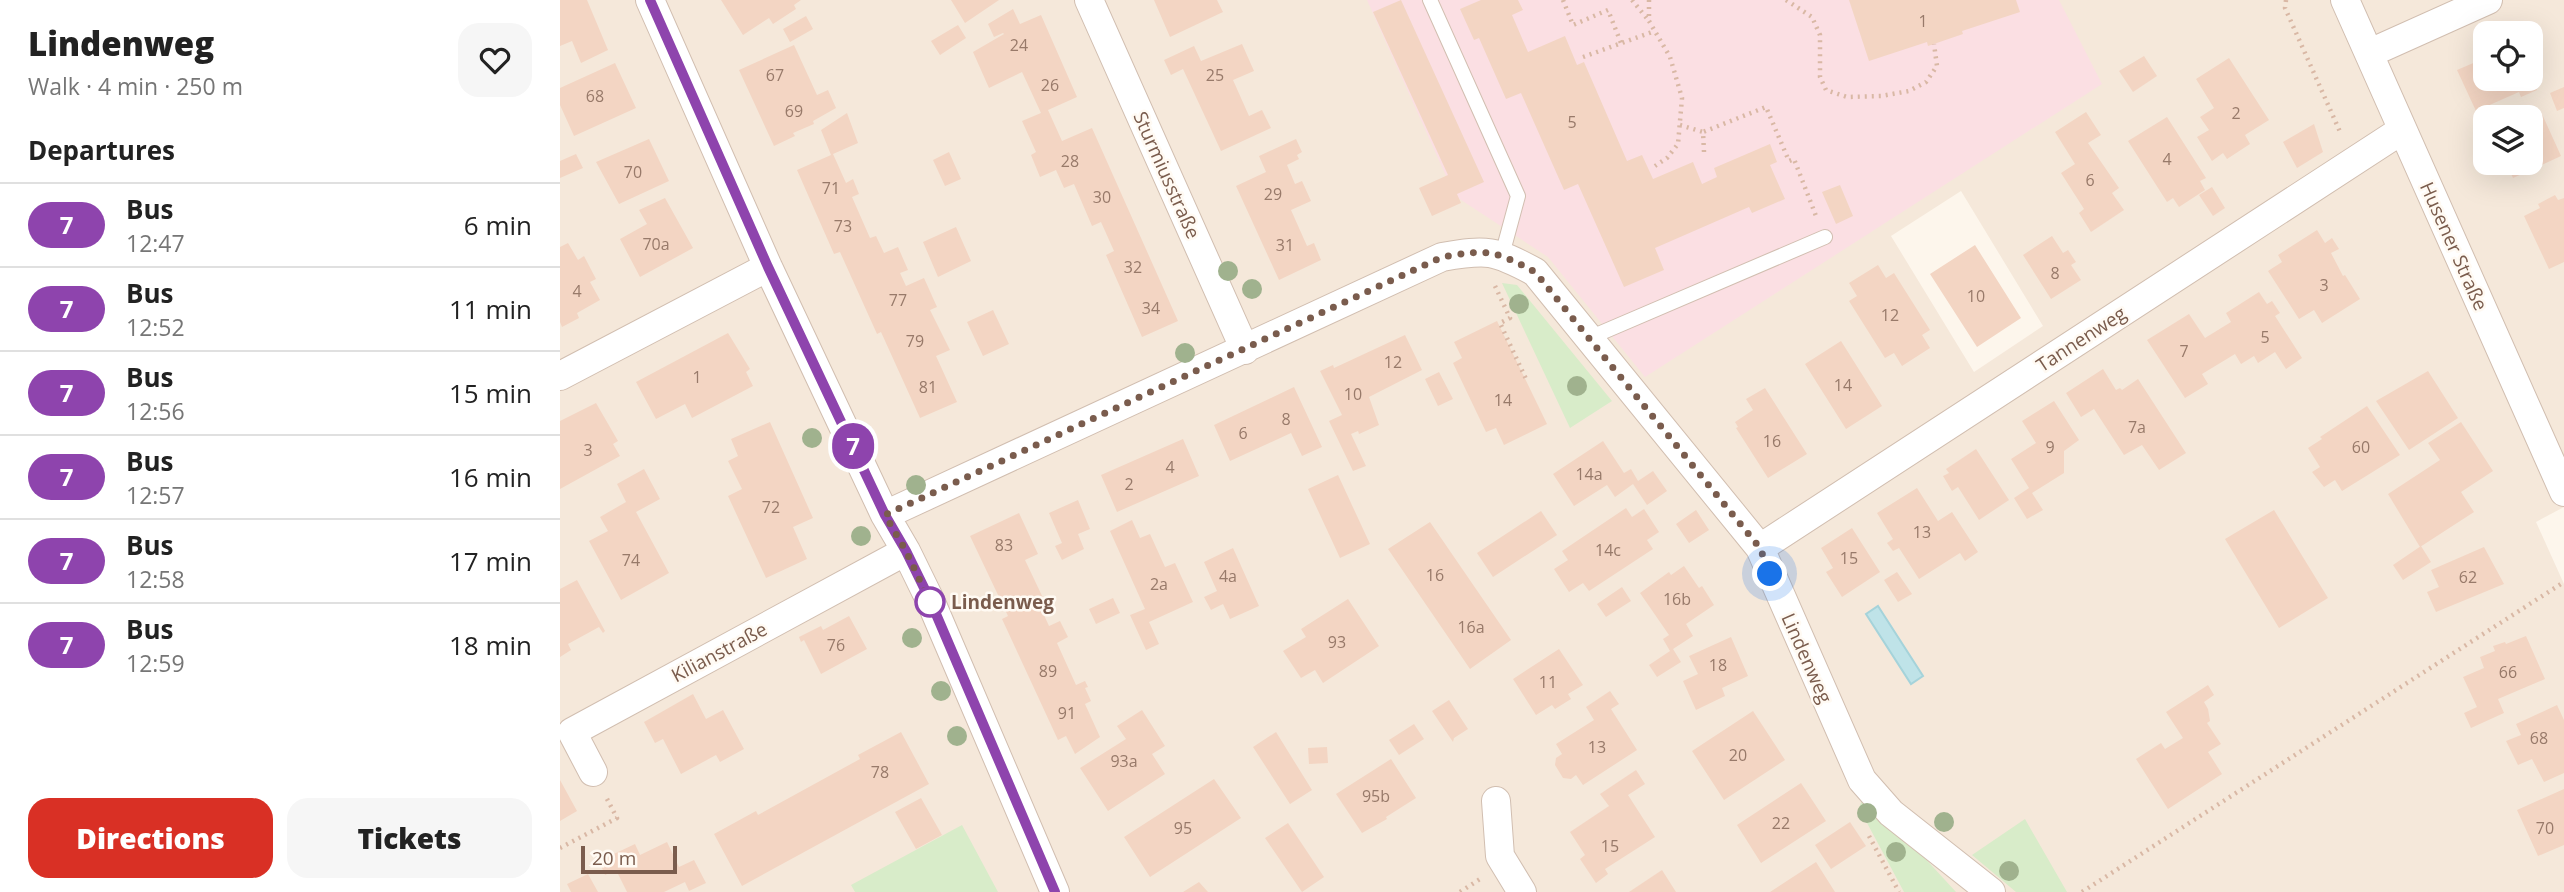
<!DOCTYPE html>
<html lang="en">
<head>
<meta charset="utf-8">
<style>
	body { margin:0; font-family:"Open Sans",sans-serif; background:#f6f6f6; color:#222; height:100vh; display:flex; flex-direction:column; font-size:26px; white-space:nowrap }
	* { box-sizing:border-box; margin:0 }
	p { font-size:23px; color:#767676 }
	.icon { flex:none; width:38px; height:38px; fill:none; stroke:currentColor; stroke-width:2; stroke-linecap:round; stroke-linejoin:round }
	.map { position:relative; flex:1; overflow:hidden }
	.side { display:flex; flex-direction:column; background:#fff; width:560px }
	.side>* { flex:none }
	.badge { padding:0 14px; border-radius:23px; font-size:24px; line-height:46px }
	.fabs { position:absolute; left:1913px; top:21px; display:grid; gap:14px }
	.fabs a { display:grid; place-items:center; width:70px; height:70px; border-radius:14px; background:#fff; box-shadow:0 7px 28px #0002; font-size:35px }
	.scale { position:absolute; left:21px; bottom:18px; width:96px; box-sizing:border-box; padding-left:7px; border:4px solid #7a5c4d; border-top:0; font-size:19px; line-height:24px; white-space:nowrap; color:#7a5c4d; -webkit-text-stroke:5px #fffaf3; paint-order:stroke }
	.you { position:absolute; width:35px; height:35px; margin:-18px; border:5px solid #fff; border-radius:50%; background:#1a73e8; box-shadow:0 0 0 10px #1a73e833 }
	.map>.badge { position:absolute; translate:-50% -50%; box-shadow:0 0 0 4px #fff }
	h2 { padding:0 28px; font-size:26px; line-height:63px }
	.round { display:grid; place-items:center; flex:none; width:74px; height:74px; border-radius:21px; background:#f6f6f6 }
	.headline { display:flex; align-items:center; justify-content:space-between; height:119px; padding:0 28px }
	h1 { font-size:33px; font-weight:800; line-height:52px }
	.action { display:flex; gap:14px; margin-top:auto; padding:14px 28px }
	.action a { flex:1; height:80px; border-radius:21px; background:#d93025; color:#fff; font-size:28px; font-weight:800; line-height:80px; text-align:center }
	.action a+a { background:#f6f6f6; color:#222 }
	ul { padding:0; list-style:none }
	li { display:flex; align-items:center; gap:21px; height:84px; padding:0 28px; border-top:2px solid #e0e0e0 }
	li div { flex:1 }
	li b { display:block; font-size:26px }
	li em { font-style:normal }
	li .badge { min-width:77px; font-weight:700; text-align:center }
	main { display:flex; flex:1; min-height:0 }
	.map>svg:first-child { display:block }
	.residential { fill:#f5e8da; fill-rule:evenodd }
	.medical { fill:#fbdfe3 }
	.green { fill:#d8ecc9 }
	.water { fill:#bfe3e8; stroke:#a5d3da; stroke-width:2 }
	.building { fill:#f3d5c3 }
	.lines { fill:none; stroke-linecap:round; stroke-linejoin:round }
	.service-casing { stroke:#d1beb0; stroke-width:16 }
	.minor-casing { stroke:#d1beb0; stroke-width:30 }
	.path { stroke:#d9b8a5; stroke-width:4.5; stroke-dasharray:2 5; stroke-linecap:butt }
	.service { stroke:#fff; stroke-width:14 }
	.minor { stroke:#fff; stroke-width:28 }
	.tree { fill:#a0b28e }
	.line-casing { stroke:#fff; stroke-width:16 }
	.line { stroke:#8e44ad; stroke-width:10 }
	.walk { stroke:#7a5c4d; stroke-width:7; stroke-dasharray:0 12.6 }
	.stop-dot { fill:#fff; stroke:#8e44ad; stroke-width:3.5 }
	.labels { text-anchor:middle; stroke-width:5; stroke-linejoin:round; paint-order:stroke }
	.number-label { font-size:16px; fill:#987a6a }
	.street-label { font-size:19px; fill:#7a5c4d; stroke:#fffaf3 }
	.stop-label { font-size:19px; font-weight:bold; fill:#7a5c4d; stroke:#fffaf3; text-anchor:start }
</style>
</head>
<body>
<main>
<section class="side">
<div class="headline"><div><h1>Lindenweg</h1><p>Walk · 4 min · 250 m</p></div><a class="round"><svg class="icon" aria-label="heart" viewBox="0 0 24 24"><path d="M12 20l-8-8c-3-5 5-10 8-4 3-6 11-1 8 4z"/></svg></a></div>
<h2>Departures</h2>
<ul>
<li><span class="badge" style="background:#8e44ad;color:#fff">7</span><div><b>Bus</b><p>12:47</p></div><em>6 min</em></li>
<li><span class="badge" style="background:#8e44ad;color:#fff">7</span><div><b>Bus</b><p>12:52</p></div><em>11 min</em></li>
<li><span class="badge" style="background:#8e44ad;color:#fff">7</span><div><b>Bus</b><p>12:56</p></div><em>15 min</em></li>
<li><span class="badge" style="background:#8e44ad;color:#fff">7</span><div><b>Bus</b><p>12:57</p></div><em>16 min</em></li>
<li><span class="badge" style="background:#8e44ad;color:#fff">7</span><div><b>Bus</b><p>12:58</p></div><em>17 min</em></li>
<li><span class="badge" style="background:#8e44ad;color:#fff">7</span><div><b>Bus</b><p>12:59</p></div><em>18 min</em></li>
</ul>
<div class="action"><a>Directions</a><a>Tickets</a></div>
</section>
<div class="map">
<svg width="2004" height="892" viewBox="0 0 2004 892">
	<rect width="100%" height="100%" fill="#fdf6ec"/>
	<!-- residential -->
	<path class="residential" d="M0,0h2004v507l-28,15 28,62v308h-2004zM1925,33h45v46h-45zM1925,117h45v46h-45zM1401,191l82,135 -69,46 -83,-136z"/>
	<!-- medical -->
	<path class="medical" d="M807,0h692l43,84 -457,293 -97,-120 -93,-61z"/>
	<!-- green -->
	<path class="green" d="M942,283l15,2 95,116 -42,27z
		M1305,793l91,99h-52l-45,-84z
		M1465,819l42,73h-51l-44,-37z
		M402,825l36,67h-143l-4,-7z"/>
	<!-- water -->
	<path class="water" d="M1318,606l45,70 -12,8 -45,-70z"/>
	<!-- building -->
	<path class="building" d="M0,0h27l21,50 -27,13 -9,-22 -12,5z
		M161,0h80l-7,5 2,4 -23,15 -4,-6 -26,17z
		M391,0h48l-34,23z
		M594,0h63l6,12 -53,25z
		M841,0l83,182 -27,12 4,9 -29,13 -13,-28 29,-13 -75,-163z
		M921,0h37l5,10 -11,5 16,37 37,-16 12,29 7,-3 43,99 15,-6 11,24 40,-17 9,22 15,-7 -3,-9 56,-24 7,18 -7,3 15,34 -33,14 -3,-6 -94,41 9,22 -40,17 -46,-103 -14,6 -43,-97 -15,6 -27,-61 -5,2 -14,-31z
		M1289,0h167l4,12 -58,19 1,3 -35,12 -1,-4 -58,19z
		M453,9l7,15 21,-9 36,82 -29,13 14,31 30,-13 86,193 -36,16 -36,-82 8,-4 -13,-29 -9,4 -18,-42 -10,4 -8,-18 -16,7 -9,-22 5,-3 -14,-31 19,-8 -19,-41 -33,16 -16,-36 31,-18 -1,-1 -9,4 -6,-13z
		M246,16l7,13 -23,13 -7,-13z
		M398,25l8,13 -26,17 -9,-14z
		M682,44l12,27 -21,9 16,36 13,-6 9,18 -50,23 -38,-82 -12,6 -7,-15 30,-14 7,15z
		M234,45l23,50 11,-5 8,18 -23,13 1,3 -21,9 2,3 -21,10 -35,-76z
		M1584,56l13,20 -24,16 -14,-21z
		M1669,58l40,62 -24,15 5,9 -23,15 -4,-6 -11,8 -15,-24 12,-7 -9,-13 14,-9 -18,-29z
		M1925,58v21h47l5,11 -16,7 -2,-5 -43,19 -19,-41z
		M55,63l21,45 -62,28 -14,-31v-17z
		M2004,87v21l-7,3 -7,-18z
		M1526,112l15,23 -13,8 31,45 -7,5 12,17 -33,22 -12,-19 5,-4 -23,-36 14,-9 -20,-32z
		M287,113l11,30 -25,11 13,29 7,-4 6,15 -7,3 18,41 6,-2 8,17 14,-6 10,23 -8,3 6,13 18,-8 13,29 -7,3 20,40 -14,6 21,46 -37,16 -39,-86 -4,2 -37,-82 -6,2 -37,-84 34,-15 -10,-25z
		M1982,114l19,42 -48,22 -7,-15h24v-44z
		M1607,117l39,61 -6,3 5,9 -26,17 -6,-9 -6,4 -39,-61z
		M1754,124l9,28 -26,16 -14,-26z
		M89,139l20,42 -50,23 -23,-42z
		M736,139l6,13 -5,3 2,4 -12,6 8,19 7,-3 9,20 -20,9 16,36 7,-3 7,17 -42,20 -43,-94 30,-14 -7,-16z
		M389,152l12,27 -16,7 -12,-26z
		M16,154l7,14 -23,10v-17z
		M1280,185l13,31 -17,8 -14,-32z
		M1652,187l13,21 -12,8 -14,-21z
		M1995,195l3,5 6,-2v64l-15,7 -25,-53 16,-8 -2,-4z
		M105,198l28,50 -53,29 -20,-38 27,-15 -8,-14z
		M396,227l15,34 -33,16 -15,-35z
		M1757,230l8,13 7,-5 7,11 -8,4 12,23 2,-1 15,24 -38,24 -8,-13 -15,9 -31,-48 14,-9 -4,-7z
		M1492,236l11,17 5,-3 8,12 -5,3 10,15 -30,19 -28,-44z
		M8,243l10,17 6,-4 12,23 -6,3 10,18 -23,13 2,5 -17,9 -2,-5v-75z
		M1415,245l46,73 -44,29 -47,-73z
		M1318,265l8,13 8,-5 36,57 -8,5 8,13 -28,18 -8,-13 -9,5 -36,-57 8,-5 -8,-13z
		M1699,292l8,12 5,-3 8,12 -5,3 27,42 -16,11 -11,-17 -17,11 -4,-7 -13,8 -6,-10 -33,20 6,10 -23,14 -38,-58 42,-26 16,24 26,-16 -5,-9z
		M433,310l16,34 -26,12 -16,-34z
		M937,321l50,103 -43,21 -8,-17 -10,4 -33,-69 9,-5 -8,-16z
		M168,333l22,36 -4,3 7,14 -61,32 -7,-14 -29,15 -20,-37z
		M845,335l17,35 -53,27 10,28 -20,9 -1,-3 -7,3 15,32 -13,5 -24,-50 13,-6 -22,-44 13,-6 1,3z
		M1281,341l41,65 -36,23 -41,-65z
		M1543,369l13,21 4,-2 2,2 16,-11 48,74 -27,17 -17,-25 -18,10 -30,-46 -13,8 -15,-24z
		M1868,371l30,47 -49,32 -33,-49z
		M879,372l14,27 -15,7 -13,-27z
		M734,387l28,60 -20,9 -11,-23 -61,28 -16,-36z
		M1205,388l42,66 -39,24 -32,-50 2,-1 -3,-5 18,-12 -7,-11z
		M1494,401l25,39 -15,11v22l-32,20 11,17 -16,9 -13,-21 15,-10 -18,-29 25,-16 -14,-22z
		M36,403l22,38 -5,3 7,12 -60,33v-68z
		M1807,406l33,49 -58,36 -7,-11 -11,7 -12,-15 8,-5 -12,-19 14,-9 -2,-2z
		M210,422l43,96 -20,9 14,32 -41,19 -38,-82 14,-7 -14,-28 10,-5 -7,-17z
		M1901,422l32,49 -32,21 13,20 -54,35 -32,-53 52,-34 -12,-17z
		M623,439l16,37 -82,36 -16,-37z
		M1043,441l21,32 7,-4 7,12 15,-10 14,20 -20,14 -14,-21 -18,13 -8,-12 -33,21 -21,-32z
		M1416,449l33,51 -30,20 -21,-33 -6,4 -9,-15 6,-3 -3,-4z
		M84,469l16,30 -24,13 33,61 -48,27 -32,-59 19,-10 -8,-14 26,-15 -9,-18z
		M778,475l32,69 -30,14 -32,-69z
		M1357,488l21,33 14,-9 26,40 -13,9 -5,-8 -41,26 -20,-31 -6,3 -6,-8 6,-4 -16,-26z
		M518,500l12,29 -12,5 6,15 -22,11 -7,-14 7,-3 -13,-30z
		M1066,508l6,9 12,-8 15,23 -12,8 6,9 -64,42 -6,-8 -14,9 -15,-23 14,-9 -6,-9z
		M1136,510l13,20 -20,13 -13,-19z
		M1714,510l54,88 -49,30 -54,-89z
		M981,511l16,24 -64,42 -16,-24z
		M459,513l19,41 -13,6 19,40 -6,2 11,24 11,-5 8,16 -11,6 19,42 9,-4 3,6 -3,1 6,13 -6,3 15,33 -25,17 -9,-18 -8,4 -56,-121 6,-3 -38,-80z
		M572,520l8,18 10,-4 15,33 10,-4 18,39 -44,20 10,22 -13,6 -16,-35 15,-6 -35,-78z
		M870,522l81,118 -41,29 -82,-120z
		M1292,528l28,44 -38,25 -16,-25 7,-4 -12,-20z
		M1861,546l10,16 -28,18 -10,-15z
		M1924,547l20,37 -68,28 -9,-20 12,-5 -8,-17z
		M673,548l26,58 -29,13 -7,-15 -12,6 -7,-13 13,-6 -13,-29z
		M1124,566l15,22 3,-2 12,19 -28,19 7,12 -20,13 8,13 -24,15 -8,-12 21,-14 -7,-12 6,-4 -29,-42 29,-21 2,3z
		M1337,572l15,22 -14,8 -14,-22z
		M17,580l28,51 -2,2 -4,-6 -31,17 3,6 -11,7v-68z
		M1062,587l9,14 -25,16 -9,-13z
		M553,598l7,15 -24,11 -7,-15z
		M788,599l31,47 -56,37 -8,-13 -14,8 -18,-27 23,-14 -5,-8z
		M289,616l18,33 -46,25 -17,-34 -3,2 -2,-5 22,-11 2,4z
		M1966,636l19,43 -47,20 6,14 -33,15 -7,-15 13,-6 -14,-30 21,-9 -4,-11 15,-6 -2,-5 12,-4 1,2z
		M1171,637l17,39 -26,12 3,8 -29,14 -13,-29 15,-7 -9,-18z
		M999,649l24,36 -15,9 3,5 -16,10 -3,-4 -16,10 -23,-36z
		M1648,685l6,10 -10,7 4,7 2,12 -3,2 14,21 -13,8 14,22 -54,35 -32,-50 25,-16 4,6 18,-11 -17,-26z
		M1050,691l9,13 -8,5 26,41 -54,35 -7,-10 -5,4 -8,-1 -8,-13 1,-7 6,-4 -6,-10 38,-24 -8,-13z
		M133,694l13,25 17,-9 21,39 -24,13 -4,-7 -35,19 -18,-35 -8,4 -11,-21z
		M889,700l19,29 -14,9 -1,4 -21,-31z
		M1997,705l7,15v53l-20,9 -12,-23 -14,6 -12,-24 15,-6 -5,-11z
		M582,710l23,36 -13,8 13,20 -57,37 -28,-43 46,-29 -9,-13z
		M1193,711l32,49 -61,40 -32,-49z
		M854,724l10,15 -25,16 -10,-15z
		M341,732l28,52 -187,102 -28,-52 42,-23 2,4 102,-56 -2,-4z
		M716,732l36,58 -22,14 -37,-57z
		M767,747l1,16 -19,1 -1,-16z
		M831,759l25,39 -30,19 1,2 -25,14 -26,-39z
		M1076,770l9,14 -17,11 27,42 -50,32 3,5 -12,9 -16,-24 5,-4 -15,-23 39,-26 -9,-12z
		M654,779l27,39 -91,59 -26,-40z
		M0,780l17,31 -17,10z
		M1241,783l25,38 -65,42 -24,-38z
		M2004,789v56l-26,11 -21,-46z
		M361,798l21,37 -26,14 -21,-37z
		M1290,822l16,24 -35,23 -16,-24z
		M728,823l36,54 -22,15 -37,-54z
		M107,842l12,25 15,-7 12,23 -17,8 -4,-9 -21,10h-37l-11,-22 -11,5 -6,-14 36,-17 5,11z
		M1256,862l19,30h-65z
		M1102,870l14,22h-47z
		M28,874l10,18h-27l-4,-8z
		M639,882l9,10h-25z"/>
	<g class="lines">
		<defs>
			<path id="service" d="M870,0l88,196 -16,59
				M1029,338l236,-101"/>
			<path id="minor" d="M90,0l118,267 117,248 21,36 24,49 125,292
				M529,0l156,350
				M1785,0l219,492
				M1810,53l118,-53
				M0,376l208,-109
				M325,515l557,-258c46,-8 52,-7 93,15l225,276 102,232 29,33 100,79
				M1200,548l642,-418
				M33,772l-21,-40 334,-181
				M936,801l4,55 22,36"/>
		</defs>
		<!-- service casing -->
		<use href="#service" class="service-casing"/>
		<!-- minor casing -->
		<use href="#minor" class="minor-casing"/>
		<!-- path -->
		<path class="path" d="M1003,0l10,25 35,-15 13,33
			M1072,0l17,21
			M1089,0v21l21,36 12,41 -4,46 -11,14 -12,8
			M1226,0l26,17 8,18v42l6,13 21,7 34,-1 28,-5 17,-9 11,-16 -3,-22
			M1726,0l-1,8 56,126
			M1023,57l72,-26
			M1120,125l23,7
			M1144,152l-1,-20 63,-25 23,54 5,-2 22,57
			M935,286l15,32 -10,5 26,56
			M1309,836l30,56
			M0,848l57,-30 -11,-21
			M900,892l20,-13
			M1522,892l482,-310"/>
		<!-- service -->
		<use href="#service" class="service"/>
		<!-- minor -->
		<use href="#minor" class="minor"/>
	</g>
	<!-- trees -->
	<g class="tree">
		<circle cx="668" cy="271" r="10"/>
		<circle cx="692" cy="289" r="10"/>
		<circle cx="959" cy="304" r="10"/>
		<circle cx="625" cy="353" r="10"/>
		<circle cx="1017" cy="386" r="10"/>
		<circle cx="252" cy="438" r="10"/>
		<circle cx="356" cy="485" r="10"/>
		<circle cx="301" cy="536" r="10"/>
		<circle cx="352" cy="638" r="10"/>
		<circle cx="381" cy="691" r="10"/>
		<circle cx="397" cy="736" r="10"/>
		<circle cx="1307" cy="813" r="10"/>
		<circle cx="1384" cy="822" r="10"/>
		<circle cx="1336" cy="852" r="10"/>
		<circle cx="1449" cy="871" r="10"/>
	</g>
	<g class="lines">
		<defs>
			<path id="line" d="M90,0l118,267 117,248 21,36 24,49 125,292"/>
		</defs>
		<!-- line casing -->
		<use href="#line" class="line-casing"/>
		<!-- line -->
		<use href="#line" class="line"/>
		<!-- walk -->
		<path class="walk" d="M370,602l-24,-51 -21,-36 557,-258c46,-8 52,-7 93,15l225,276 10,26"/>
	</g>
	<!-- markers -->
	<circle class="stop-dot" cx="370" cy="602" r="14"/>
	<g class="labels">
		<!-- number labels -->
		<g class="number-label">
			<text x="1363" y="27">1</text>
			<text x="459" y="51">24</text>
			<text x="215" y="81">67</text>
			<text x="655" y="81">25</text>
			<text x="490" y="91">26</text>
			<text x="35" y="102">68</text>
			<text x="234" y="117">69</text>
			<text x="1676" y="119">2</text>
			<text x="1012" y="128">5</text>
			<text x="1607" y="165">4</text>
			<text x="510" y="167">28</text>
			<text x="73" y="178">70</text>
			<text x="1530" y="186">6</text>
			<text x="271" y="194">71</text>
			<text x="713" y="200">29</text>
			<text x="542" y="203">30</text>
			<text x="283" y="232">73</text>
			<text x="96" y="250">70a</text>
			<text x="725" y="251">31</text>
			<text x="573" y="273">32</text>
			<text x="1495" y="279">8</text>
			<text x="1764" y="291">3</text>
			<text x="17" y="297">4</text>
			<text x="1416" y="302">10</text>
			<text x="338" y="306">77</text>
			<text x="591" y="314">34</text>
			<text x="1330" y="321">12</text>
			<text x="1705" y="343">5</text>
			<text x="355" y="347">79</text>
			<text x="1624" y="357">7</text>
			<text x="833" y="368">12</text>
			<text x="137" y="383">1</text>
			<text x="1283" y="391">14</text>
			<text x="368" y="393">81</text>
			<text x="793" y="400">10</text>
			<text x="943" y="406">14</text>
			<text x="726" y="425">8</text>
			<text x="1577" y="433">7a</text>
			<text x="683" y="439">6</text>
			<text x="1212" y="447">16</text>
			<text x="1490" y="453">9</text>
			<text x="1801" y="453">60</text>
			<text x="28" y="456">3</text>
			<text x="610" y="473">4</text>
			<text x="1029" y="480">14a</text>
			<text x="569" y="490">2</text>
			<text x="211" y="513">72</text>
			<text x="1362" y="538">13</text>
			<text x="444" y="551">83</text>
			<text x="1048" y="556">14c</text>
			<text x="1289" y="564">15</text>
			<text x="71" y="566">74</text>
			<text x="875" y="581">16</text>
			<text x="668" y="582">4a</text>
			<text x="1908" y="583">62</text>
			<text x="599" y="590">2a</text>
			<text x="1117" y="605">16b</text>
			<text x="911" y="633">16a</text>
			<text x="777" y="648">93</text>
			<text x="276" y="651">76</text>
			<text x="1158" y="671">18</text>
			<text x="488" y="677">89</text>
			<text x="1948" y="678">66</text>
			<text x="988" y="688">11</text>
			<text x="507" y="719">91</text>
			<text x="1979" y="744">68</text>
			<text x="1037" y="753">13</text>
			<text x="1178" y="761">20</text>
			<text x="564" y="767">93a</text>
			<text x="320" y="778">78</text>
			<text x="816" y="802">95b</text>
			<text x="1221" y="829">22</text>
			<text x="623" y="834">95</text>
			<text x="1985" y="834">70</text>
			<text x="1050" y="852">15</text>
		</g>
		<!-- street labels -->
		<g class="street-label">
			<text transform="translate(607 175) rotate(66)" y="7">Sturmiusstraße</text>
			<text transform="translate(1894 246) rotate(66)" y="7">Husener Straße</text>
			<text transform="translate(1521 339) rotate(-33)" y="7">Tannenweg</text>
			<text transform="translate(159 652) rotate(-28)" y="7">Kilianstraße</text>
			<text transform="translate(1247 658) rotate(66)" y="7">Lindenweg</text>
		</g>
		<!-- stop labels -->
		<g class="stop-label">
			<text x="391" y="609">Lindenweg</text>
		</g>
	</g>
</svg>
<div class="fabs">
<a><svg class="icon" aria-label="locate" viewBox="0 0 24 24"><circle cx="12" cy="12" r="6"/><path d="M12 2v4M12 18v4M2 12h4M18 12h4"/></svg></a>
<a><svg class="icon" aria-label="layers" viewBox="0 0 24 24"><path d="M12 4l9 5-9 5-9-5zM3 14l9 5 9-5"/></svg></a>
</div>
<div class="scale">20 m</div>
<div class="you" style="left:1210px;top:574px"></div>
<b class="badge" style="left:293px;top:446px;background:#8e44ad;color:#fff">7</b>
</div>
</main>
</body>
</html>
